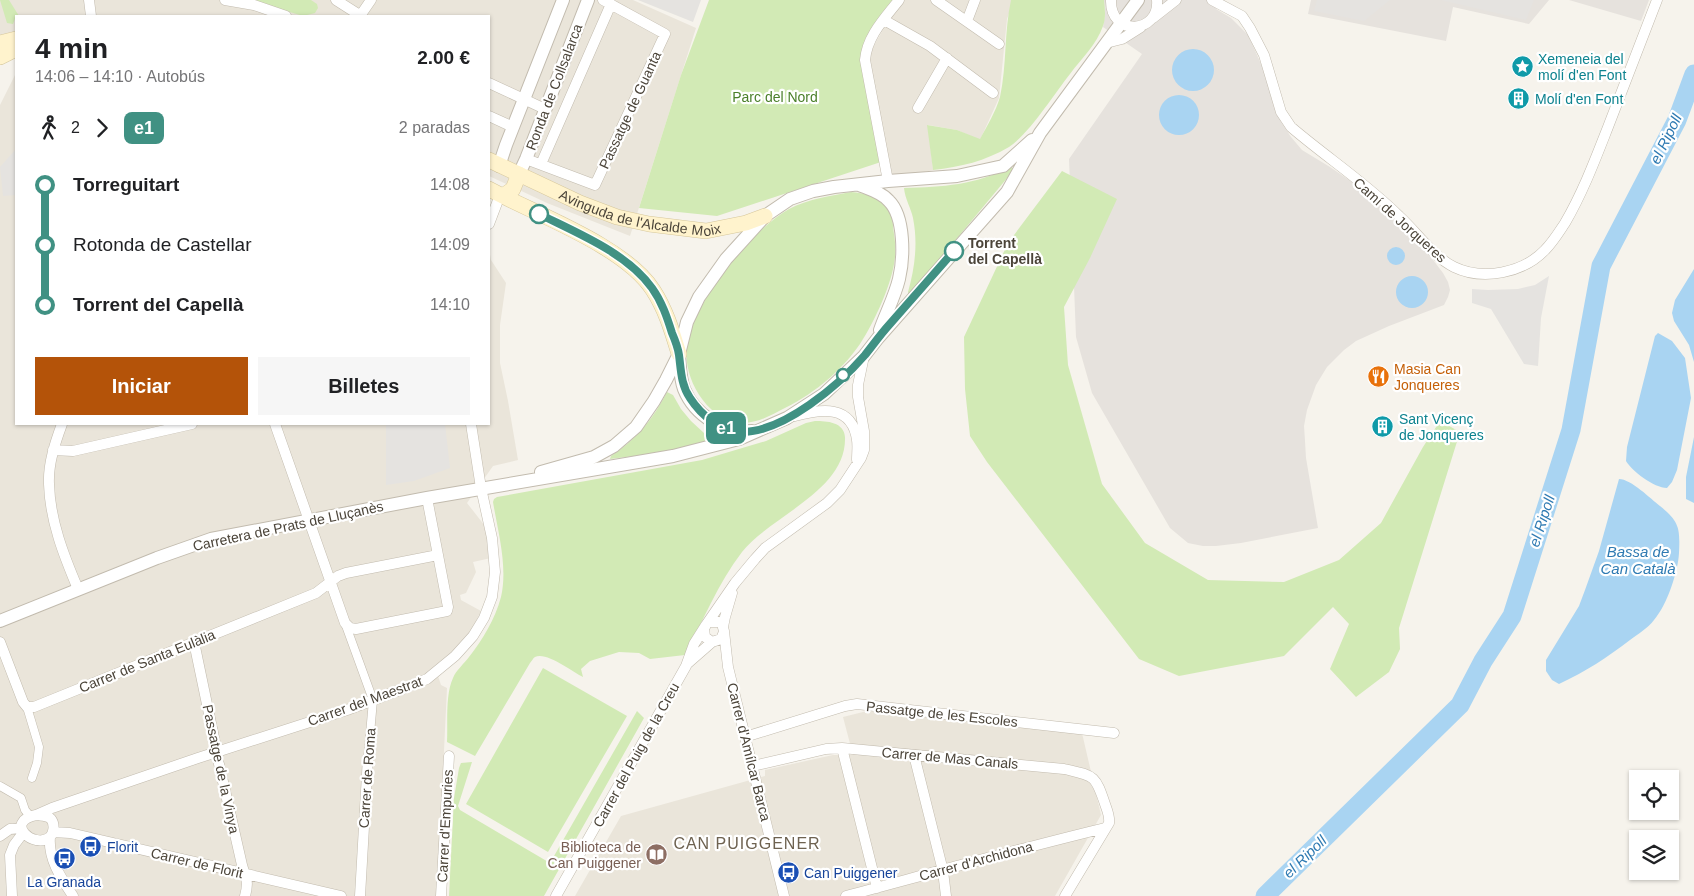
<!DOCTYPE html>
<html lang="es">
<head>
<meta charset="utf-8">
<style>
	body { margin:0; font-family:Helvetica,sans-serif; background:#f6f6f6; color:#202124; height:100vh; display:flex; flex-direction:column; font-size:19px; white-space:nowrap }
	* { box-sizing:border-box; margin:0 }
	p { font-size:16px; color:#757577 }
	.icon { flex:none; width:28px; height:28px; fill:none; stroke:currentColor; stroke-width:2; stroke-linecap:round; stroke-linejoin:round }
	.map { position:relative; flex:1; overflow:hidden }
	.panel { position:absolute; left:15px; top:15px; width:475px; height:410px; display:flex; flex-direction:column; background:#fff; border-radius:0px; box-shadow:0 1px 4px #0004 }
	.panel>* { flex:none }
	.badge { padding:0 10px; border-radius:8px; font-size:18px; line-height:32px }
	.tools { position:absolute; left:1629px; top:770px; display:grid; gap:10px }
	.tools a { display:grid; place-items:center; width:50px; height:50px; border-radius:0px; background:#fff; box-shadow:0 1px 4px #0004; font-size:25px }
	.map>.badge { position:absolute; translate:-50% -50%; box-shadow:0 0 0 2px #fff }
	.legs { display:flex; align-items:center; gap:8px; height:55px; padding:0 20px; font-size:16px }
	.legs p { margin-inline-start:auto }
	.head { display:flex; align-items:center; justify-content:space-between; height:85px; padding:0 20px }
	h1 { font-size:28px; font-weight:700; line-height:38px }
	.cta { display:flex; gap:10px; margin-top:auto; padding:10px 20px }
	.cta a { flex:1; height:58px; border-radius:0px; background:#b45309; color:#fff; font-size:20px; font-weight:700; line-height:58px; text-align:center }
	.cta a+a { background:#f6f6f6; color:#202124 }
	ul { padding:0 20px; list-style:none }
	li { display:flex; align-items:center; gap:18px; height:60px; font-size:19px }
	li i { display:grid; place-items:center; width:8px; height:100%; margin:0 6px; background:currentColor }
	li i::after { content:''; width:12px; height:12px; margin:-6px; border:4px solid; border-radius:50%; background:#fff }
	li p { margin-inline-start:auto }
	li:first-child i { background:linear-gradient(#0000 50%,currentColor 0) }
	li:last-child i { background:linear-gradient(currentColor 50%,#0000 0) }
	.map>svg:first-child { display:block }
	.residential { fill:#eae5da }
	.industrial { fill:#e6e2dd }
	.green { fill:#d2eab5 }
	.parking { fill:#e5e3e0 }
	.water { fill:#a9d4f2 }
	.lines { fill:none; stroke-linecap:round; stroke-linejoin:round }
	.river { stroke:#a9d4f2; stroke-width:19 }
	.pedestrian-casing { stroke:#c2bbae; stroke-width:9 }
	.minor-casing { stroke:#c2bbae; stroke-width:11 }
	.tertiary-casing { stroke:#c2bbae; stroke-width:14 }
	.secondary-casing { stroke:#d6c79b; stroke-width:16 }
	.pedestrian { stroke:#fff; stroke-width:8 }
	.minor { stroke:#fff; stroke-width:10 }
	.tertiary { stroke:#fff; stroke-width:12 }
	.secondary { stroke:#fff3cd; stroke-width:15 }
	.line-1-casing { stroke:#fff; stroke-width:11 }
	.line-1 { stroke:#409183; stroke-width:8 }
	.stop-1-dot { fill:#fff; stroke:#409183; stroke-width:2.5 }
	.labels { text-anchor:middle; stroke-width:4.5; stroke-linejoin:round; paint-order:stroke }
	.culture-label { font-size:14px; fill:#0d838f; stroke:#fff; text-anchor:start }
	.street-label { font-size:14px; fill:#4b4439; stroke:#fff }
	.park-label { font-size:14px; fill:#4a7f2a; stroke:#fff }
	.stop-label { font-size:14px; font-weight:bold; fill:#4b4439; stroke:#fff; text-anchor:start }
	.food-label { font-size:14px; fill:#c56008; stroke:#fff; text-anchor:start }
	.transit-label { font-size:14px; fill:#164399; stroke:#fff; text-anchor:start }
	.education-label { font-size:14px; fill:#785e54; stroke:#fff; text-anchor:end }
	.water-label { font-size:15px; font-style:italic; fill:#2e7ab2; stroke:#fff }
	.quarter-label { font-size:16px; letter-spacing:1px; fill:#6e6250; stroke:#fff }
</style>
</head>
<body>
<div class="map">
<svg width="1694" height="896" viewBox="0 0 1694 896">
	<rect width="100%" height="100%" fill="#f6f3ec"/>
	<!-- residential -->
	<path class="residential" d="M0,0h633l63,28 -66,208 -83,-33 -58,-27v-160h-473v32l-16,-1z
		M901,0h113l-7,19 -8,79 -19,42 -23,-10 -29,-5 5,45 -45,11 -23,-121z
		M16,73v351h473v-175l2,11 15,23 -6,42v38l8,38 10,59 -25,6 -26,37 18,23 6,32 -18,4 3,10 -10,21 -6,2 1,5 20,11 -11,23 -16,18 -19,15 6,18 6,3 -10,208h-437v-791z
		M867,711l215,22 19,82 -46,81h-480l46,-80 144,-40v-6l68,-15h20l-10,-38z"/>
	<!-- industrial -->
	<path class="industrial" d="M1104,0h118l-6,9 15,9 17,17 14,31 19,56 10,15 11,13 28,17 32,22 65,63 16,21 5,9 2,8 -2,7 -4,8 -55,21 -33,15 -12,9 -17,17 -11,18 -9,25 -3,16 1,15 1,17 12,70 -77,15 -25,3h-13l-15,-3 -18,-15 -78,-135 -16,-56 -7,-178 73,-105 -39,-27 2,-12z
		M1311,0h238l-20,24 -76,-17 -7,34 -138,-27z
		M1569,0h80l-8,21z"/>
	<!-- green -->
	<path class="green" d="M0,0h9l10,16h-3l-3,8 -6,-1z
		M250,0h61l6,4 1,4 -3,5 -12,3z
		M709,0h188l-32,53 19,108 -167,55 -78,-8 42,-133z
		M1011,0h93c1,9 2,18 -1,26 -6,18 -22,33 -33,48 -16,20 -40,59 -61,73 -24,14 -48,20 -76,23l-6,-45 30,5 23,9c7,-13 16,-28 20,-42 7,-32 4,-65 11,-97z
		M1011,167l2,1v3l-104,125 -1,-4c7,-25 10,-49 5,-74 -2,-10 -8,-19 -9,-30 40,-1 70,-3 107,-21z
		M1062,171l55,28 -27,59 -26,49 4,58 34,119 43,59 63,37 76,2 55,-22 42,-37 42,-76 17,-26 20,11 -61,196 1,21 -11,23 -33,25 -26,-28 19,-45 -16,-17 -49,49 -105,20 -40,-17 -152,-197 -17,-26 -5,-47 -1,-52 44,-94z
		M851,192c14,1 32,6 39,20 3,6 3,15 4,22 1,7 2,15 1,23 -2,25 -21,66 -35,87 -20,29 -49,52 -81,67 -11,6 -23,12 -36,12 -35,-1 -61,-45 -56,-77 7,-45 63,-115 102,-137 19,-10 41,-13 62,-17z
		M667,392l6,3 8,14 10,12 13,12 2,9 -40,10 -56,7 1,-3c25,-16 42,-37 56,-64z
		M815,421c12,0 29,1 30,16 2,54 -75,79 -103,115 -24,31 -39,69 -57,103l-35,4 -11,-6 -20,-1 -29,9 -9,8 2,8c-10,-5 -37,-26 -48,-20 -2,1 -3,4 -5,6l-55,93 -28,-14c1,-19 -2,-47 6,-64 3,-8 11,-14 16,-21 14,-18 26,-38 32,-60 7,-30 -3,-65 -8,-95l1,-3 3,-2 205,-37 64,-19 40,-18z
		M543,668l84,48 -79,136 -82,-48z
		M637,711l7,7 -100,178h-95l5,-98 5,-30 2,-5 11,-1 -14,44 2,4 90,53z"/>
	<!-- parking -->
	<path class="parking" d="M638,0h63l-8,22z
		M1317,0h73l-26,21 -50,-10z
		M1441,0h93l-8,20z
		M16,149v46l-13,1 -3,-29z
		M1549,276l-8,42 -3,48 -14,-2 -33,-55 -19,-6v-14l16,1 30,-1 17,-4z
		M386,424h59l5,44 -36,13 -28,4z"/>
	<!-- water -->
	<path class="water" d="M1172 70a21 21 0 1 1 42 0a21 21 0 1 1-42 0Z
		M1159 115a20 20 0 1 1 40 0a20 20 0 1 1-40 0Z
		M1387 256a9 9 0 1 1 18 0a9 9 0 1 1-18 0Z
		M1694,269v93l-5,-17 -15,-24 -2,-8 3,-13z
		M1396 292a16 16 0 1 1 32 0a16 16 0 1 1-32 0Z
		M1658,333l14,8 13,17 6,40 -14,72 -5,12 -5,6c-13,0 -35,-17 -41,-27l1,-14 28,-111z
		M1694,437v66l-8,-4v-22z
		M1619,479c12,0 32,20 41,27 20,16 20,23 19,47 -1,19 -12,52 -25,67 -6,8 -16,14 -24,20 -22,17 -45,32 -71,44l-7,-4 -6,-9v-11l33,-54 6,-16 14,-39z"/>
	<g class="lines">
		<!-- river -->
		<path class="river" d="M1265,896l195,-191 23,-44 29,-45 59,-186 30,-164 76,-146 17,-46"/>
		<defs>
			<path id="pedestrian" d="M345,623l28,77 -5,57
				M27,707l12,40 -2,16 -5,15
				M0,786l21,12 4,12 5,6"/>
			<path id="minor" d="M89,0l2,16
				M225,0l29,5 32,11
				M336,0l25,16
				M936,0l63,44
				M1111,0c-1,37 49,34 46,0
				M1212,0l30,16 8,12 14,27 17,57 10,15c35,30 75,56 108,89 18,16 33,40 55,51 29,14 69,6 91,-17 8,-8 14,-18 20,-27 18,-31 30,-63 43,-96 17,-43 33,-85 49,-127
				M360,16l11,-16
				M1153,18l23,-18
				M884,20l46,26 63,47
				M967,21l8,-21
				M1106,43l16,-4 19,-12
				M489,83l56,26
				M918,108l29,-50
				M489,116l24,11
				M526,159l69,26 70,-151 -62,-34
				M541,164l70,-160
				M888,181l-23,-121c2,-24 20,-42 34,-60
				M489,224l11,-29
				M795,416c26,-7 57,-12 62,24 1,6 0,13 0,20
				M62,424c-7,19 -14,40 -13,60 1,37 15,72 29,105
				M275,424l70,199 5,5 6,1 91,-18 1,-4 -21,-109
				M53,450l20,1 119,-27
				M709,622h10l3,2 2,7 4,36 56,229
				M723,627l2,-10 7,-24
				M704,628l1,9 7,5 9,-3 3,-7
				M0,642l23,60 4,5h7l282,-114 22,-17 8,-3 92,-18
				M194,642l23,110
				M688,663l24,-21
				M745,737l100,-31 12,-2 257,29
				M842,748l35,140
				M914,755l29,116 3,25
				M219,764l23,101c4,14 7,16 3,31
				M753,766l73,-17 16,-1 222,21c30,7 31,5 41,35 2,6 5,12 4,19l-44,73
				M36,815l16,-7 146,-50 149,-48 58,-22 22,-9 28,-23 18,-20 11,-18 8,-21 3,-25 -3,-34 -11,-50 -10,-64
				M36,815c4,1 11,0 15,4 4,5 3,14 -1,18 -16,13 -47,-15 -14,-22z
				M53,832l17,1 271,63
				M0,836l10,-7 11,-1
				M50,837c-2,22 11,41 23,59
				M12,896l-2,-41 4,-10 9,-12
				M360,896l8,-139
				M441,896l8,-140
				M556,896l130,-230 8,-22 12,-19 29,-42 20,-24 10,-11 62,-45 13,-13 21,-32 3,-8v-19l-6,-34v-12l6,-29
				M846,896c86,-23 172,-47 259,-68"/>
			<path id="tertiary" d="M499,166l7,-21 57,-145
				M519,174l7,-15 62,-159
				M859,185c10,4 22,7 30,16 16,16 15,57 10,78 -4,17 -13,34 -19,51
				M679,355c1,11 1,23 5,34 11,27 40,44 68,42
				M541,472l53,-15 20,-11 22,-19 18,-26 12,-21 13,-26 8,-32 12,-25 27,-38 39,-43 25,-17 23,-8 21,-4 54,-6 69,-5 46,-10 29,-26
				M0,621l157,-63 54,-19 216,-41 246,-42 66,-17 48,-21 37,-24 40,-38 14,-18 129,-146 33,-59 98,-133"/>
			<g id="secondary">
				<path d="M0,43l16,-4"/>
				<path d="M0,57l10,-5 6,-2"/>
				<path id="s1" d="M489,160l91,43 37,14 32,7 57,7 40,-8 19,-7"/>
				<path d="M489,189c46,25 136,57 164,101 13,20 19,41 26,64"/>
				<path d="M503,196l10,-7 6,-15"/>
			</g>
		</defs>
		<!-- pedestrian casing -->
		<use href="#pedestrian" class="pedestrian-casing"/>
		<!-- minor casing -->
		<use href="#minor" class="minor-casing"/>
		<!-- tertiary casing -->
		<use href="#tertiary" class="tertiary-casing"/>
		<!-- secondary casing -->
		<use href="#secondary" class="secondary-casing"/>
		<!-- pedestrian -->
		<use href="#pedestrian" class="pedestrian"/>
		<!-- minor -->
		<use href="#minor" class="minor"/>
		<!-- tertiary -->
		<use href="#tertiary" class="tertiary"/>
		<!-- secondary -->
		<use href="#secondary" class="secondary"/>
	</g>
	<g class="lines">
		<defs>
			<path id="line-1" d="M539,214c38,19 88,39 113,74 10,14 15,29 20,45 3,7 6,15 7,22 2,15 2,30 11,43 11,17 31,34 52,34 42,0 97,-47 123,-77 8,-10 15,-20 24,-30 21,-24 43,-49 65,-74"/>
		</defs>
		<!-- line-1 casing -->
		<use href="#line-1" class="line-1-casing"/>
		<!-- line-1 -->
		<use href="#line-1" class="line-1"/>
	</g>
	<!-- icons -->
	<defs>
		<symbol id="sight-disc" viewBox="-11 -11 22 22"><circle r="9.5" fill="#0f9aa8" stroke="#fff"/><path d="M0-6L1.8-2.2L6-1.7L2.9 1.2L3.7 5.4L0 3.3L-3.7 5.4L-2.9 1.2L-6-1.7L-1.8-2.2Z" fill="#fff"/></symbol>
		<symbol id="building-disc" viewBox="-11 -11 22 22"><circle r="9.5" fill="#0f9aa8" stroke="#fff"/><path d="M-4-6H4V6H1V3H-1V6H-4ZM-2.5-4.3h1.7v1.8h-1.7ZM.8-4.3h1.7v1.8H.8ZM-2.5-1h1.7V.8h-1.7ZM.8-1h1.7V.8H.8Z" fill="#fff"/></symbol>
		<symbol id="restaurant-disc" viewBox="-11 -11 22 22"><circle r="9.5" fill="#e8710a" stroke="#fff"/><path d="M-5-6h1v4h1v-4h1v4h1v-4h1v5L-1.5 .5V6h-2V.5L-5-1ZM5-6V6H3V1.5H1.5Q1.5-4 5-6Z" fill="#fff"/></symbol>
		<symbol id="bus-disc" viewBox="-11 -11 22 22"><circle r="9.5" fill="#1a4fb4" stroke="#fff"/><path d="M-5-6H5V4H4V6H2V4H-2V6H-4V4H-5ZM-3.5-4V0h7V-4ZM-3.5 1.2v1.5H-2V1.2ZM2 1.2v1.5H3.5V1.2Z" fill="#fff"/></symbol>
		<symbol id="library-disc" viewBox="-11 -11 22 22"><circle r="9.5" fill="#8d6e63" stroke="#fff"/><path d="M-6-4Q-3-5.5-.7-3.5V5Q-3 3-6 4ZM6-4Q3-5.5 .7-3.5V5Q3 3 6 4Z" fill="#fff"/></symbol>
	</defs>
	<g fill-rule="evenodd">
		<use href="#sight-disc" x="1510" y="54" width="25" height="25"/>
		<use href="#building-disc" x="1506" y="86" width="25" height="25"/>
		<use href="#restaurant-disc" x="1366" y="364" width="25" height="25"/>
		<use href="#building-disc" x="1370" y="414" width="25" height="25"/>
		<use href="#bus-disc" x="78" y="834" width="25" height="25"/>
		<use href="#library-disc" x="644" y="842" width="25" height="25"/>
		<use href="#bus-disc" x="52" y="846" width="25" height="25"/>
		<use href="#bus-disc" x="776" y="860" width="25" height="25"/>
	</g>
	<!-- markers -->
	<g class="stop-1-dot">
		<circle cx="539" cy="214" r="9"/>
		<circle cx="954" cy="251" r="9"/>
		<circle cx="843" cy="375" r="6"/>
	</g>
	<g class="labels">
		<!-- culture labels -->
		<g class="culture-label">
			<text x="1538" y="64">Xemeneia del<tspan x="1538" dy="16">molí d'en Font</tspan></text>
			<text x="1535" y="104">Molí d'en Font</text>
			<text x="1399" y="424">Sant Vicenç<tspan x="1399" dy="16">de Jonqueres</tspan></text>
		</g>
		<!-- street labels -->
		<g class="street-label">
			<text transform="translate(554 87) rotate(-69)" y="5">Ronda de Collsalarca</text>
			<text transform="translate(630 110) rotate(-65)" y="5">Passatge de Guanta</text>
			<text dy="5" stroke="none"><textPath href="#s1" startOffset="162">Avinguda de l'Alcalde Moix</textPath></text>
			<text transform="translate(1400 220) rotate(42)" y="5">Camí de Jorqueres</text>
			<text transform="translate(288 526) rotate(-12)" y="5">Carretera de Prats de Lluçanès</text>
			<text transform="translate(147 661) rotate(-22)" y="5">Carrer de Santa Eulàlia</text>
			<text transform="translate(365 701) rotate(-20)" y="5">Carrer del Maestrat</text>
			<text transform="translate(942 714) rotate(6)" y="5">Passatge de les Escoles</text>
			<text transform="translate(749 752) rotate(76)" y="5">Carrer d'Amílcar Barca</text>
			<text transform="translate(636 755) rotate(-61)" y="5">Carrer del Puig de la Creu</text>
			<text transform="translate(950 758) rotate(5)" y="5">Carrer de Mas Canals</text>
			<text transform="translate(221 769) rotate(78)" y="5">Passatge de la Vinya</text>
			<text transform="translate(367 778) rotate(-86)" y="5">Carrer de Roma</text>
			<text transform="translate(445 826) rotate(-87)" y="5">Carrer d'Empuries</text>
			<text transform="translate(976 861) rotate(-15)" y="5">Carrer d'Archidona</text>
			<text transform="translate(197 863) rotate(13)" y="5">Carrer de Florit</text>
		</g>
		<!-- park labels -->
		<g class="park-label">
			<text x="775" y="102">Parc del Nord</text>
		</g>
		<!-- stop labels -->
		<g class="stop-label">
			<text x="968" y="248">Torrent<tspan x="968" dy="16">del Capellà</tspan></text>
		</g>
		<!-- food labels -->
		<g class="food-label">
			<text x="1394" y="374">Masia Can<tspan x="1394" dy="16">Jonqueres</tspan></text>
		</g>
		<!-- transit labels -->
		<g class="transit-label">
			<text x="107" y="852">Florit</text>
			<text x="804" y="878">Can Puiggener</text>
			<text x="64" y="887" text-anchor="middle">La Granada</text>
		</g>
		<!-- education labels -->
		<g class="education-label">
			<text x="641" y="852">Biblioteca de<tspan x="641" dy="16">Can Puiggener</tspan></text>
		</g>
		<!-- water labels -->
		<g class="water-label">
			<text transform="translate(1666 139) rotate(-64)" y="5">el Ripoll</text>
			<text transform="translate(1542 521) rotate(-72)" y="5">el Ripoll</text>
			<text x="1638" y="557">Bassa de<tspan x="1638" dy="17">Can Català</tspan></text>
			<text transform="translate(1305 857) rotate(-44)" y="5">el Ripoll</text>
		</g>
		<!-- quarter labels -->
		<g class="quarter-label">
			<text x="747" y="849">CAN PUIGGENER</text>
		</g>
	</g>
</svg>
<div class="tools">
<a><svg class="icon" aria-label="locate" viewBox="0 0 24 24"><circle cx="12" cy="12" r="6"/><path d="M12 2v4M12 18v4M2 12h4M18 12h4"/></svg></a>
<a><svg class="icon" aria-label="layers" viewBox="0 0 24 24"><path d="M12 4l9 5-9 5-9-5zM3 14l9 5 9-5"/></svg></a>
</div>
<b class="badge" style="left:726px;top:428px;background:#409183;color:#fff">e1</b>
<section class="panel">
<div class="head"><div><h1>4 min</h1><p>14:06 – 14:10 · Autobús</p></div><b>2.00 €</b></div>
<div class="legs"><svg class="icon" aria-label="walk" viewBox="0 0 24 24"><circle cx="13" cy="4" r="2"/><path d="M13 8l-2 6 4 7M11 14l-3 7M7 12l3-4h3l4 4"/></svg>2<svg class="icon" aria-label="forward" viewBox="0 0 24 24"><path d="M9 5l7 7-7 7"/></svg><b class="badge" style="background:#409183;color:#fff">e1</b><p>2 paradas</p></div>
<ul>
<li><i style="color:#409183"></i><b>Torreguitart</b><p>14:08</p></li>
<li><i style="color:#409183"></i><span>Rotonda de Castellar</span><p>14:09</p></li>
<li><i style="color:#409183"></i><b>Torrent del Capellà</b><p>14:10</p></li>
</ul>
<div class="cta"><a>Iniciar</a><a>Billetes</a></div>
</section>
</div>
</body>
</html>
